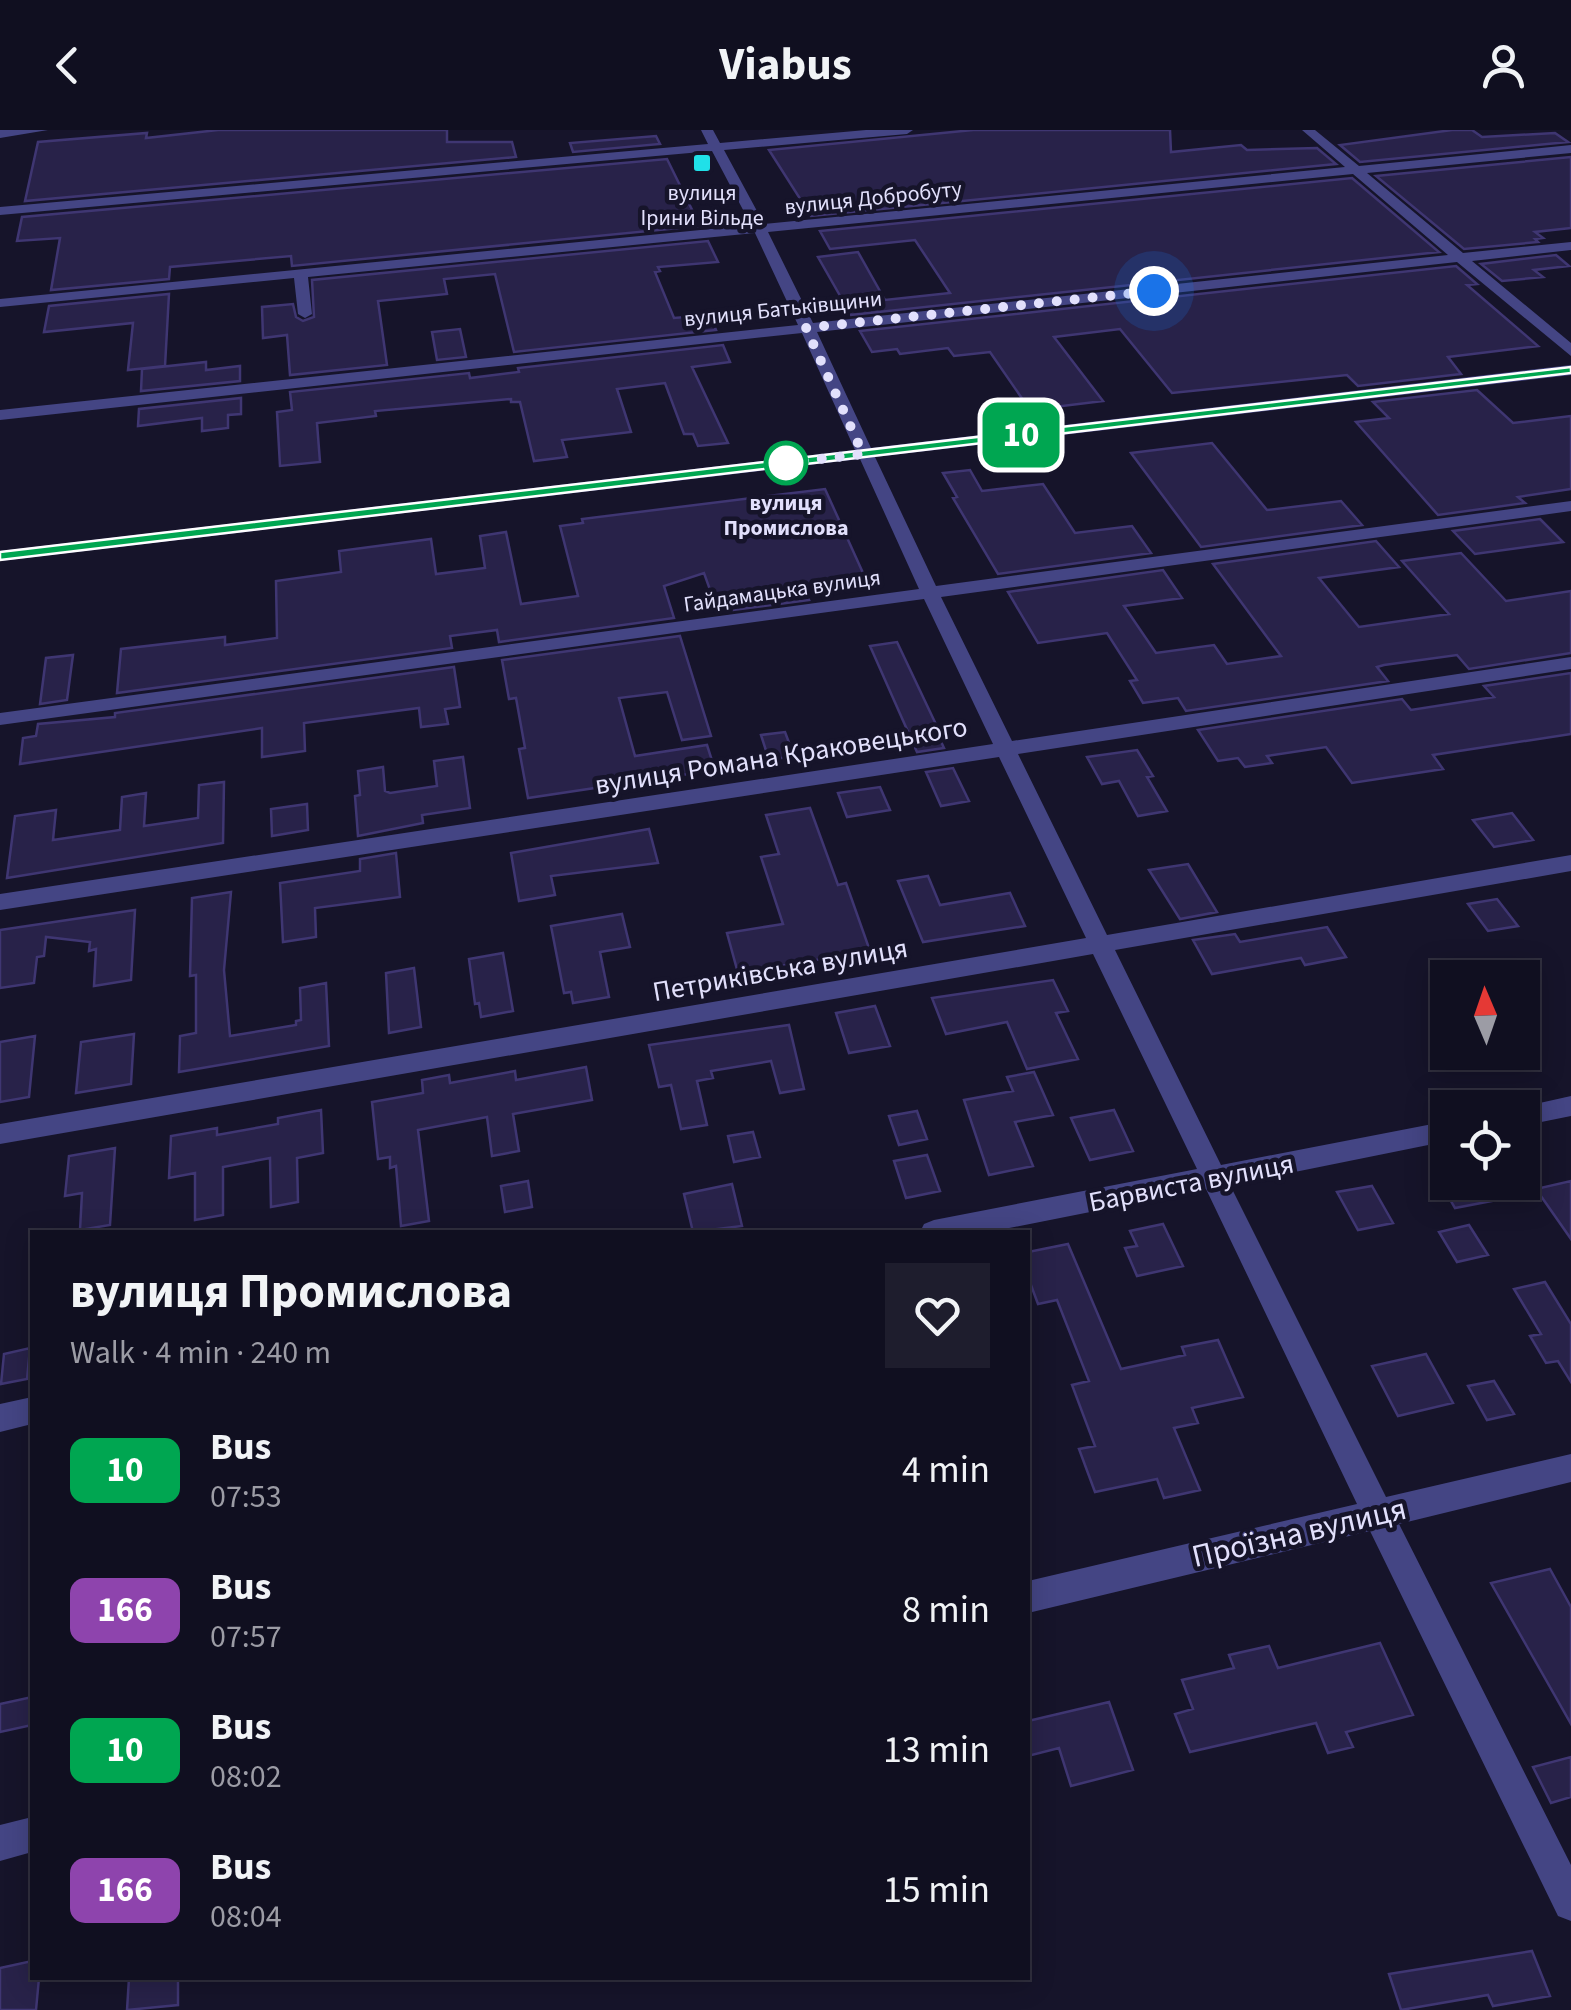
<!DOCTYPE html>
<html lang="en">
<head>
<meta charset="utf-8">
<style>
	body { margin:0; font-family:"Source Sans 3",sans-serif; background:#1e1d2d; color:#f1f3f6; height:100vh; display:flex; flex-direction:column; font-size:38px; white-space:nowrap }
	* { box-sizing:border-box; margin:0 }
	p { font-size:32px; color:#9c9ca5 }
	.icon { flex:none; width:55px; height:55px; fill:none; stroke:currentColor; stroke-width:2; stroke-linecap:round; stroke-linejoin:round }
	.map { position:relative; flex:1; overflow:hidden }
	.sheet { position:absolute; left:30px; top:1100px; width:1000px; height:750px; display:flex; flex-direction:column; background:#100f20; border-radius:0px; box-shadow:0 5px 25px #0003,0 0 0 2px #302f3e }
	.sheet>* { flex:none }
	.badge { padding:0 20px; border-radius:15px; font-size:35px; line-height:65px }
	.needle { width:65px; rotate:358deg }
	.fabs { position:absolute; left:1430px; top:830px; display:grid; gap:20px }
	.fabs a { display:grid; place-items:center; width:110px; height:110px; border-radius:0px; background:#100f20; box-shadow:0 5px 25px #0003,0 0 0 2px #302f3e; font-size:50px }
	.you { position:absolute; width:50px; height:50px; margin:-25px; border:8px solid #fff; border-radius:50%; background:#1a73e8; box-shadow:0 0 0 15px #1a73e833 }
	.map>.badge { position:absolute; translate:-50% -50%; box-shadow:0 0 0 5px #fff }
	.round { display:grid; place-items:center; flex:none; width:105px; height:105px; border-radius:0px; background:#1e1d2d }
	.head { display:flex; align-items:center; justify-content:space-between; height:170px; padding:0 40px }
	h1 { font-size:48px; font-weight:700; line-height:75px }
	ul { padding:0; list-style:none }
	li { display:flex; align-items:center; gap:30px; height:140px; padding:0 40px }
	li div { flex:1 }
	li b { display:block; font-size:38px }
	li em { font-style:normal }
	li .badge { min-width:110px; font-weight:700; text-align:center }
	header { display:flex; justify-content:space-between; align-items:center; height:130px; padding:0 40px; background:#100f20; font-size:45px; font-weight:700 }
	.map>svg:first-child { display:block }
	.building { fill:#282249; stroke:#3f3672; stroke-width:2.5 }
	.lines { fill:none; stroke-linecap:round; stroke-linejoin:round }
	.minor { fill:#444584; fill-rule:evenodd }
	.line { fill:#00a651; stroke:#fff; stroke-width:2.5 }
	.walk { stroke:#e2e0fc; stroke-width:10; stroke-dasharray:0 18 }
	.poi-dot { fill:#20e0e8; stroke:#16142a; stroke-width:4 }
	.stop-dot { fill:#fff; stroke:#00a651; stroke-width:5 }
	.labels { text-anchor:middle; stroke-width:9; stroke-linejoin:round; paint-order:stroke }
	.far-poi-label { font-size:22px; fill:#e2e0fc; stroke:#16142a }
	.far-street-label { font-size:22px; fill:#e2e0fc; stroke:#16142a }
	.far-stop-label { font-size:22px; font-weight:bold; fill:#e2e0fc; stroke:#16142a }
	.street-label { font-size:28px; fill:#e2e0fc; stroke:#16142a }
	.near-street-label { font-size:32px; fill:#e2e0fc; stroke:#16142a }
</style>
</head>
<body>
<header><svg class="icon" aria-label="back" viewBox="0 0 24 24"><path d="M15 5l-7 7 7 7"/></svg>Viabus<svg class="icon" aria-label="person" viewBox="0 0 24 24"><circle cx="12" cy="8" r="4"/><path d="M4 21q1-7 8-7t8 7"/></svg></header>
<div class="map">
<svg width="1571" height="1880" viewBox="0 0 1571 1880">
	<rect width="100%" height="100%" fill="#16142a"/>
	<!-- building -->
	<path class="building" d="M218,0h229v12h65l4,15 -491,44 13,-59 109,-9 -1,5z
		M973,0h197l1,22 70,-7 6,5 70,-2 19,16 -525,52 -42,-66z
		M1452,0h20l10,7 73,-4 13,9 -208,20 -20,-17z
		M656,6l4,8 -87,8 -3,-9z
		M1571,27v71l-36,4 8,6 -8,1 3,3 -74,7 -88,-73z
		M667,29l33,67 -408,40 -1,-10 -121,11 -1,12 -118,11 9,-52 -43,3 5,-24z
		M1352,48l87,74 -588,63 -33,-58 40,-5 27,48 65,-7 -35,-53 -85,9 -10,-18z
		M708,111l10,21 -60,5 2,4 -5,1 19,46 36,-3 6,15 -202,22 -19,-78 -51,5 3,15 -69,7 9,64 -97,10 -3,-40 -24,3 -1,-31 31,-3 3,13 7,4 11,-4 -2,-37z
		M1556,125l13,11 -35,4 9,7 -41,4 -21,-17z
		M1456,136l21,18 -10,1 71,61 -90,11 13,17 -103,12 -11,-11 -175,18 -52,-64 -66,8 49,64 -73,9 -40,-58 -36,4 -6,-8 -48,6 -3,-5 -25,3 -12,-21z
		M169,164l-4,72 -37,4 5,-47 -89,9 5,-26z
		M460,199l6,28 -29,3 -5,-28z
		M723,215l7,17 -38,5 36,76 -30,3 -5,-12h-9l-19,-51 -48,6 14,43 -69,8 5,17 -33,4 -14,-59h-9v-3l-136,12 1,5 -59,7 3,39 -40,4 -3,-54 15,-2 -2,-18 179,-19 1,5 49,-6 -1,-4z
		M206,232v8l34,-4v15l-99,10 1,-22z
		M1477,260l36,33 58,-7v73l-53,8 7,6 -87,12 -82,-93 33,-4 -16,-16z
		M241,268v16l-13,1v13l-26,3v-13l-64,8 1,-17z
		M1212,313l55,67 74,-9 21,24 -161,22 -70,-94z
		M970,340l12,21 61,-7 32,49 57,-7 19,27 -153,21 -45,-76 4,-1 -14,-24z
		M825,359l43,95 -63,8 4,8 -91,12 -14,-39 -40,13 10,32 -175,24 -2,-12 -47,6 2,12 -335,45 4,-44 104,-12v8l52,-7 -1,-57 65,-9 -2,-21 92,-12 5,35 49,-6 -5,-32 26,-4 15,72 57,-8 -18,-70 23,-3 -1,-4z
		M1540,389l23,23 -88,12 -22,-23z
		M1376,411l23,26 -80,11 40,49 90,-13 -47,-53 59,-8 45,48 65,-10v62l-102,16 -12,-14 -73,10 -7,2 11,14 -202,30 -8,-13 -35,5 -13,-22 7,-1 -30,-47 -69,10 -30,-51 155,-22 19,28 -58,8 32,47 58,-8 13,19 54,-8 -68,-92z
		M680,506l31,100 -29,4 -15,-48 -48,6 16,58 72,-11 8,25 -187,28 -9,-49 6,-1 -9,-50 -7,1 -7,-39z
		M897,512l44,93h-3l6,13 -27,4 -47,-106z
		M73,525l-6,45 -27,4 6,-46z
		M454,537l6,40 -15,2 3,15 -27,3 -2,-19 -115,15 1,28 -43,6v-29l-242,36 3,-26 13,-2 2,-12 77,-7v-4z
		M1571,543v61l-138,21 10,14 -91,14 -26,-36 -59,9 5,7 -27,4 -7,-9 -20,3 -20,-31 204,-31 9,11 83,-13 -10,-11z
		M785,602l9,24 -25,4 -8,-25z
		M1137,620l16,26 -6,1 20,34 -29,5 -19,-35 -17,3 -15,-27z
		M463,627l7,51 -48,7 1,8 -65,13 -3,-40 5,-1 -2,-24 25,-4 2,24 5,2 47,-7 -3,-25z
		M953,638l16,33 -28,5 -15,-34z
		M224,652l-1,61 -216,35 8,-62 41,-6 -3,30 67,-10 2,-33 24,-4 -2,33 54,-8 1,-33z
		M880,657l10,23 -43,7 -9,-24z
		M307,674l1,26 -36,6 -1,-27z
		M810,678l28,77 8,-2 24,68 -132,22 -11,-40 56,-9 -22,-67 18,-3 -13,-39z
		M1512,683l21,27 -39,7 -21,-27z
		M649,699l9,34 -107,13 4,19 -36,6 -8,-48z
		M396,723l4,44 -85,11 1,29 -33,5 -3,-59 80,-12v-12z
		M1188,734l29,48 -37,7 -31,-49z
		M928,746l12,29 70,-12 15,33 -102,16 -25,-61z
		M231,762l-7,78 6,66 66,-11v-4l5,-1 -1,-32 26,-5 3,63 -150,26 1,-36 16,-3v-58l-6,1 2,-78z
		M1497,769l21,27 -30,5 -20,-27z
		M135,780l-4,70 -37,6 2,-37 -7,2 1,-9 -44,-5 -2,19 -7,1 -3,26 -34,5v-58z
		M622,784l8,33 -30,5 9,45 -36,6 -2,-11 -7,1 -13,-67z
		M1327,797l19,30 -41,8 -4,-7 -89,16 -19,-34 42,-6 5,8z
		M503,823l10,58 -32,6 -2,-14 -4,1 -6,-45z
		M414,838l7,59 -32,6 -3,-60z
		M1053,850l15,31 -12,2 22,46 -51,10 -20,-47 -61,12 -14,-36z
		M875,876l15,40 -41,7 -13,-40z
		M789,895l15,64 -24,4 -9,-32 -60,10 2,7 -16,3 10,44 -26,4 -10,-44 -12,2 -10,-42z
		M134,904l-3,50 -55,9 5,-51z
		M35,906l-6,61 -29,5v-60z
		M586,937l6,33 -79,14 6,37 -27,5 -5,-39 -69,13 11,91 -28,5 -5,-60 -6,2v-11l-12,2 -6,-57 51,-9 -1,-13 27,-5 1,8 65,-12 1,9z
		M1034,942l19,43 -38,7 18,44 -44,9 -25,-75 49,-9 -6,-14z
		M321,980l2,43 -26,5 1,44 -27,5 -1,-49 -47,9v48l-28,5v-47l-26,5 2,-42 46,-8v7l61,-11v-6z
		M1114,980l19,41 -43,9 -19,-42z
		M917,981l10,28 -28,6 -10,-29z
		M753,1002l7,25 -26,5 -6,-26z
		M115,1018l-5,77 -30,5 2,-37 -17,3 4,-40z
		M927,1025l13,36 -34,7 -12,-37z
		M528,1051l4,26 -27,5 -4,-26z
		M1571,1051v58l-35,-50z
		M1440,1052h82l1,13 -68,13z
		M732,1054l10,42 -49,6 -9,-38z
		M1372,1056l21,37 -35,7 -21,-38z
		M1163,1094l20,42 -46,10 -12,-28 12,-2 -7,-15z
		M1469,1095l19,30 -31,7 -18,-30z
		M1068,1114l53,125 64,-14 -3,-8 36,-7 25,57 -51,11 6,15 -24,5 26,62 -36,8 -7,-19 -62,13 -16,-43 16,-3 -23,-61 17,-4 -32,-81 -19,4 -10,-27v-25z
		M1545,1152l26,42v58l-13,-21 -12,2 -16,-27 11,-2 -27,-45z
		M30,1218l-3,31 -26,5 3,-30z
		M1426,1224l27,49 -55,13 -26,-50z
		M1494,1251l20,33 -27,6 -19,-34z
		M1550,1439l21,38v117l-80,-141z
		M1380,1513l33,72 -67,17 7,15 -25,6 -12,-30 -126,29 -15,-38 18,-5 -11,-29 52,-12 -5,-13 40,-9 9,22z
		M32,1567v28l-32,7v-28z
		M1109,1572l24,68 -62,16 -12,-38 -31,8v-35z
		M1571,1627v40l-20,6 -18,-36z
		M1532,1821l18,45 -57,10 -5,-11 -87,15 -12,-36z
		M32,1831v17h7l-3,32h-36v-42z
		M129,1848h49v27l-51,5z"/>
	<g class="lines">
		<!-- minor -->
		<path class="minor" d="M0,0h48l-48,8z
			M701,0h12l7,13 146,-13h47l-6,4 -183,16 40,74 581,-57 -43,-37h13l44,36 212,-21v8l-204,20 96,80 108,-11v8l-99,11 99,82v13l-114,-94 -640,70 54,116 700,-83v10l-696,82 61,129 635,-85v10l-630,86 71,144 559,-84v12l-553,85 89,181 464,-80v16l-456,79 106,215 227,-44v20l-218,44 156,312 185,-43v28l-172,42 172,341v56l-13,-5 -188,-385 -342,82v-32l329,-77 -151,-315 -217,43h-69l4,-8 10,-4 263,-51 -104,-215 -1093,190v-20l1086,-186 -87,-181 -999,153v-16l993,-150 -69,-145 -924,126v-12l919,-124 -59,-130 -860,102v-10l855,-101 -53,-117 -802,87v-10l798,-85 -43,-92 -447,44 4,37 -7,4 -7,-4 -4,-36 -294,29v-8l751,-74 -39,-74 -712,64v-8l708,-63zM1353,44l95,81 -635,68 -45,-91z
			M1571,966v20l-49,10v-18h-5z
			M32,1267v27l-32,8v-28z
			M32,1687v35l-32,9v-36z"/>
	</g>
	<!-- line -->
	<path class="line" d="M1571,237v6l-1571,187v-8z"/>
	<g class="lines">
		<!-- walk -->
		<path class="walk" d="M786,333l77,-9 -57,-126 348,-37"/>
	</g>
	<!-- markers -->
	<rect class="poi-dot" x="692" y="23" width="20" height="20" rx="5"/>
	<circle class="stop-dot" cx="786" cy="333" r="20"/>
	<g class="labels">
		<!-- far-poi labels -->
		<g class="far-poi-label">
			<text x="702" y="70">вулиця<tspan x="702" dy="25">Ірини Вільде</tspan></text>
		</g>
		<!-- far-street labels -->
		<g class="far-street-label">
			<text transform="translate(873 67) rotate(-6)" y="8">вулиця Добробуту</text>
			<text transform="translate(783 178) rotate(-6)" y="8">вулиця Батьківщини</text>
			<text transform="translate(782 460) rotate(-8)" y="8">Гайдамацька вулиця</text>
		</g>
		<!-- far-stop labels -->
		<g class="far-stop-label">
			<text x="786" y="380">вулиця<tspan x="786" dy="25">Промислова</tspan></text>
		</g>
		<!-- street labels -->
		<g class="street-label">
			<text transform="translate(781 625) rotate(-9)" y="10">вулиця Романа Краковецького</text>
			<text transform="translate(780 839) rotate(-10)" y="10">Петриківська вулиця</text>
			<text transform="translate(1191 1052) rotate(-11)" y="10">Барвиста вулиця</text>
		</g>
		<!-- near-street labels -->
		<g class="near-street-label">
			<text transform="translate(1299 1402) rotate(-13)" y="11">Проїзна вулиця</text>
		</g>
	</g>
</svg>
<div class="fabs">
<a><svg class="needle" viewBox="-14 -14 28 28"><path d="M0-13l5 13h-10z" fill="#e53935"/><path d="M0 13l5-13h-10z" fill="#9c9ca5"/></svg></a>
<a><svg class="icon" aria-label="locate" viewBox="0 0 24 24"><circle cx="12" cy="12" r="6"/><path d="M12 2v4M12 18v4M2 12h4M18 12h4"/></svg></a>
</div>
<div class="you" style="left:1154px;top:161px"></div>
<b class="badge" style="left:1021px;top:305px;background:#00a651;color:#fff">10</b>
<section class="sheet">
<div class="head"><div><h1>вулиця Промислова</h1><p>Walk · 4 min · 240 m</p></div><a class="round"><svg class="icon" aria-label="heart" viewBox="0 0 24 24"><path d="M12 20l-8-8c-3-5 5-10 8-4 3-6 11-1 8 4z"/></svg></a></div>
<ul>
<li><span class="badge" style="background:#00a651;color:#fff">10</span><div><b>Bus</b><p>07:53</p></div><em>4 min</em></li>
<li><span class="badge" style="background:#8e44ad;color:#fff">166</span><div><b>Bus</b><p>07:57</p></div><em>8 min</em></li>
<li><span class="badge" style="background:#00a651;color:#fff">10</span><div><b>Bus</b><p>08:02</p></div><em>13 min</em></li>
<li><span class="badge" style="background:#8e44ad;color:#fff">166</span><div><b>Bus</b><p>08:04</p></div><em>15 min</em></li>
</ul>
</section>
</div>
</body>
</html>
